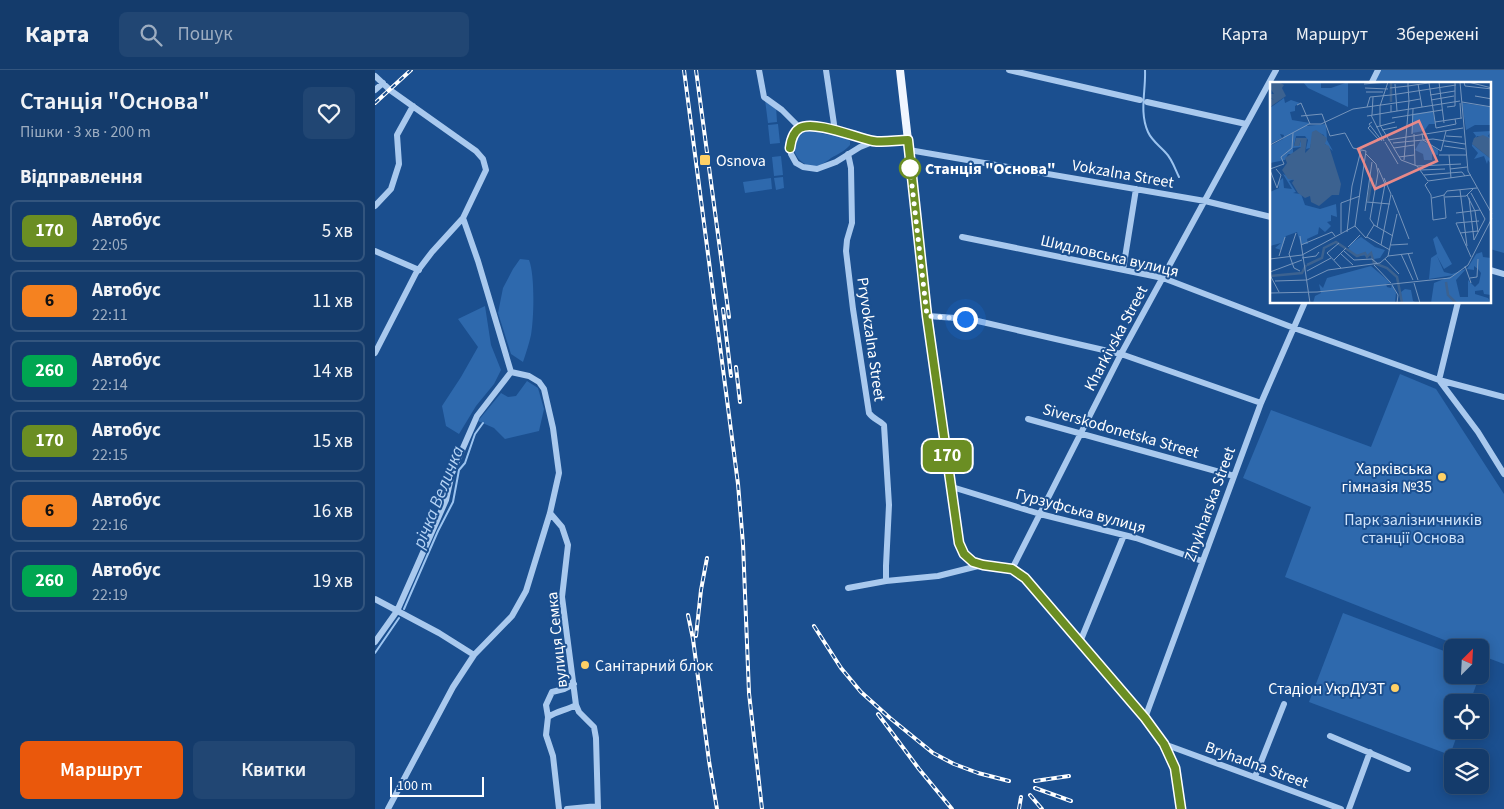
<!DOCTYPE html>
<html lang="uk">
<head>
<meta charset="utf-8">
<style>
	body { margin:0; font-family:"Source Sans 3",sans-serif; background:#214673; color:#f1f3f6; height:100vh; display:flex; flex-direction:column; font-size:19px; white-space:nowrap }
	* { box-sizing:border-box; margin:0 }
	p { font-size:16px; color:#9dadc1 }
	.icon { flex:none; width:28px; height:28px; fill:none; stroke:currentColor; stroke-width:2; stroke-linecap:round; stroke-linejoin:round }
	.map { position:relative; flex:1; overflow:hidden }
	.sheet { display:flex; flex-direction:column; background:#143b6b; width:375px }
	.sheet>* { flex:none }
	.badge { padding:0 10px; border-radius:8px; font-size:18px; line-height:32px }
	.needle { width:32px; rotate:24deg }
	.buttons { position:absolute; left:1069px; top:569px; display:grid; gap:10px }
	.buttons a { display:grid; place-items:center; width:45px; height:45px; border-radius:8px; background:#143b6b; box-shadow:0 2px 12px #0003,0 0 0 1px #33557e; font-size:25px }
	.scale { position:absolute; left:15px; bottom:12px; width:94px; box-sizing:border-box; padding-left:5px; border:2px solid #fff; border-top:0; font-size:14px; line-height:18px; white-space:nowrap; color:#fff; -webkit-text-stroke:4px #1b4f8f; paint-order:stroke }
	.you { position:absolute; width:25px; height:25px; margin:-12px; border:4px solid #fff; border-radius:50%; background:#1a73e8; box-shadow:0 0 0 8px #1a73e833 }
	.map>.badge { position:absolute; translate:-50% -50%; box-shadow:0 0 0 2px #fff }
	h2 { padding:0 20px; font-size:19px; line-height:45px }
	.round { display:grid; place-items:center; flex:none; width:52px; height:52px; border-radius:8px; background:#214673 }
	.overview { display:flex; align-items:center; justify-content:space-between; height:85px; padding:0 20px }
	h1 { font-size:24px; font-weight:600; line-height:38px }
	.primary-button { display:flex; gap:10px; margin-top:auto; padding:10px 20px }
	.primary-button a { flex:1; height:58px; border-radius:8px; background:#ea580c; color:#fff; font-size:20px; font-weight:600; line-height:58px; text-align:center }
	.primary-button a+a { background:#214673; color:#f1f3f6 }
	ul { padding:0; list-style:none }
	li { display:flex; align-items:center; gap:15px; height:62px; margin:0 10px 8px; padding:0 10px; border:2px solid #33557e; border-radius:8px }
	li div { flex:1 }
	li b { display:block; font-size:19px }
	li em { font-style:normal }
	li .badge { min-width:55px; font-weight:700; text-align:center }
	header { display:flex; align-items:center; gap:30px; box-sizing:border-box; height:70px; padding:0 25px; background:#143b6b; border-bottom:1px solid #33557e }
	header strong { font-size:24px }
	nav { display:flex; gap:28px; margin-inline-start:auto; font-size:18px }
	.search { width:350px; height:45px; background:#214673; display:flex; align-items:center; gap:12px; box-sizing:border-box; padding:0 18px; border-radius:8px; color:#9dadc1; font-size:19px }
	main { display:flex; flex:1; min-height:0 }
	.map>svg:first-child { display:block }
	.green { fill:#2e69ad }
	.lines { fill:none; stroke-linecap:round; stroke-linejoin:round }
	.stream { stroke:#9cc4f0; stroke-width:2 }
	.minor { stroke:#a9c9ee; stroke-width:6 }
	.major { stroke:#f0f6ff; stroke-width:8 }
	.rail-casing { stroke:#fff; stroke-width:4 }
	.rail { stroke:#1b4f8f; stroke-width:2; stroke-dasharray:5.5; stroke-linecap:butt }
	.line-casing { stroke:#fff; stroke-width:11 }
	.line { stroke:#6b8e23; stroke-width:8 }
	.walk { stroke:#fff; stroke-width:5; stroke-dasharray:0 9 }
	.poi-dot { fill:#ffd166; stroke:#1b4f8f; stroke-width:2 }
	.stop-dot { fill:#fff; stroke:#6b8e23; stroke-width:2.5 }
	.labels { text-anchor:middle; stroke-width:4; stroke-linejoin:round; paint-order:stroke }
	.poi-label { font-size:16px; fill:#fff; stroke:#1b4f8f; text-anchor:start }
	.stop-label { font-size:16px; font-weight:bold; fill:#fff; stroke:#1b4f8f; text-anchor:start }
	.street-label { font-size:16px; fill:#fff; stroke:#1b4f8f }
	.park-label { font-size:16px; fill:#cfe3fa; stroke:#1b4f8f }
	.water-label { font-size:18px; font-style:italic; fill:#b5d3f5; stroke:#1b4f8f }
	.inset-river { fill:none; stroke:#3c6290; stroke-width:2.5 }
	.inset-road { fill:none; stroke:#7695bc; stroke-width:1 }
	.view { fill:#e88989; fill-opacity:0.15; stroke:#e88989; stroke-width:2.5 }
	.inset-edge { fill:none; stroke:#fff; stroke-width:2.5 }
</style>
</head>
<body>
<header>
<strong>Карта</strong>
<div class="search"><svg class="icon" aria-label="search" viewBox="0 0 24 24"><circle cx="10" cy="10" r="6"/><path d="M15 15l6 6"/></svg>Пошук</div>
<nav><a>Карта</a><a>Маршрут</a><a>Збережені</a></nav>
</header>
<main>
<section class="sheet">
<div class="overview"><div><h1>Станція &quot;Основа&quot;</h1><p>Пішки · 3 хв · 200 m</p></div><a class="round"><svg class="icon" aria-label="heart" viewBox="0 0 24 24"><path d="M12 20l-8-8c-3-5 5-10 8-4 3-6 11-1 8 4z"/></svg></a></div>
<h2>Відправлення</h2>
<ul>
<li><span class="badge" style="background:#6b8e23;color:#fff">170</span><div><b>Автобус</b><p>22:05</p></div><em>5 хв</em></li>
<li><span class="badge" style="background:#f58220;color:#111">6</span><div><b>Автобус</b><p>22:11</p></div><em>11 хв</em></li>
<li><span class="badge" style="background:#00a651;color:#fff">260</span><div><b>Автобус</b><p>22:14</p></div><em>14 хв</em></li>
<li><span class="badge" style="background:#6b8e23;color:#fff">170</span><div><b>Автобус</b><p>22:15</p></div><em>15 хв</em></li>
<li><span class="badge" style="background:#f58220;color:#111">6</span><div><b>Автобус</b><p>22:16</p></div><em>16 хв</em></li>
<li><span class="badge" style="background:#00a651;color:#fff">260</span><div><b>Автобус</b><p>22:19</p></div><em>19 хв</em></li>
</ul>
<div class="primary-button"><a>Маршрут</a><a>Квитки</a></div>
</section>
<div class="map">
<svg width="1129" height="739" viewBox="0 0 1129 739">
	<rect width="100%" height="100%" fill="#1b4f8f"/>
	<!-- green -->
	<path class="green" d="M1003,0h126v183l-14,-4v-165h-119z
		M390,30l11,6 1,16 -9,1z
		M403,54l2,19 -10,1 -2,-19z
		M433,60l39,9 3,2v4c-5,6 -12,9 -19,13 -4,3 -9,7 -14,8 -22,3 -35,-30 -9,-36z
		M406,86l2,19 -9,1 -2,-19z
		M408,107l1,11 -8,2 -2,-12z
		M396,108l1,11 -27,4 -2,-11z
		M145,189l9,1c6,15 5,58 2,75 -2,9 -5,18 -8,27l-12,-8 -13,-41 5,-25 10,-19z
		M110,236l6,39 10,25 -7,14 -18,22 -17,28 -13,-8 -4,-20 19,-29 17,-30 -20,-28z
		M1025,304l36,15 68,105v170l-24,-9v-7l-18,-1 -177,-70 26,-70 -68,-29 28,-68 100,37z
		M152,311l11,7 6,21 -5,22 -34,8 -11,-11 -16,-7 23,-28 7,4 8,-1z
		M968,543l109,41 1,21h27v-10l3,1 -13,36h-17v28h6l-9,25 -141,-53z"/>
	<g class="lines">
		<!-- stream -->
		<path class="stream" d="M770,0c1,21 -6,42 3,62 4,9 12,14 18,21 6,6 9,16 13,24
			M29,539l34,-78 15,-29 6,-32 6,-7 10,-29 8,-11
			M0,583l24,-35"/>
		<!-- minor -->
		<path class="minor" d="M384,0l5,27 18,13 18,18
			M451,0l9,61
			M634,0l131,30
			M0,6l15,14 86,61 7,8 3,11 -23,48 -31,34 -16,21 -41,80
			M996,14l7,-14
			M0,20l8,-7
			M772,32l99,22
			M500,71l-24,-6 -42,-10 -9,3 -6,5 -4,15 1,6 5,9 7,4 14,2 19,-7 24,-15 15,-6 33,-1
			M534,80l296,51 66,16
			M473,84l3,14 1,55 -5,17 -1,11 7,58 16,104c4,6 10,7 15,12l5,80 -3,61v15
			M0,136l16,-17 8,-25 -2,-29 16,-29
			M88,148l15,43 33,111
			M587,167l201,41 131,50 145,52 65,17
			M0,181l44,19
			M748,200l13,-81
			M1115,200l14,4
			M1083,232l-19,78 39,52 26,42
			M553,246l41,3 152,35 140,49
			M653,349l206,57
			M577,417l88,27 96,24 66,23
			M175,443l12,14 6,18 -6,52 14,108 3,7 15,15 2,11 2,71
			M637,499l109,-215 155,-284
			M473,518l38,-7 52,-5 44,-11
			M0,529l64,34 35,22
			M0,572l22,-31 20,-45 29,-66 6,-27 25,-57 34,-44
			M705,572l44,-107
			M173,647l-2,-12 6,-13 12,-3 10,-5
			M770,648l116,-315 44,-101
			M955,666l78,33
			M789,674l177,65
			M880,707l29,-73
			M13,739l65,-122 21,-32 38,-39 14,-25 24,-78 9,-40 -6,-45 -9,-39 -5,-7 -10,-6 -18,-4
			M184,739l-6,-53 -7,-21 2,-18c9,-6 19,-7 28,-12
			M192,739l31,-3
			M974,739l21,-57"/>
		<!-- major -->
		<path class="major" d="M525,0l28,246 31,227 5,11 9,8 9,3 30,4 13,9 120,140 19,26 11,24 6,41"/>
		<defs>
			<path id="rail" d="M309,0l54,414 5,60 6,149 13,116
				M321,0l33,247
				M0,33l36,-33
				M348,239l8,67
				M361,297l4,35
				M313,545l5,24 16,122 8,48
				M439,556l27,42 20,24 29,26 43,35 21,11 24,9 31,8
				M321,566l5,-46 6,-32
				M503,644l41,55 33,40
				M660,711l34,-5
				M660,718l36,13
				M655,725l12,14
				M644,739l2,-12"/>
		</defs>
		<!-- rail casing -->
		<use href="#rail" class="rail-casing"/>
		<!-- rail -->
		<use href="#rail" class="rail"/>
	</g>
	<g class="lines">
		<defs>
			<path id="line" d="M415,78c1,-8 3,-16 10,-20 14,-8 57,10 73,13 11,2 24,-1 35,-1l19,176 32,227 5,11 9,8 10,3 29,4 13,9 120,140 19,26 11,24 6,41"/>
		</defs>
		<!-- line casing -->
		<use href="#line" class="line-casing"/>
		<!-- line -->
		<use href="#line" class="line"/>
		<!-- walk -->
		<path class="walk" d="M535,98l17,148 38,3"/>
	</g>
	<!-- markers -->
	<g class="poi-dot">
		<rect x="324" y="84" width="12" height="12" rx="2.5"/>
		<circle cx="1067" cy="407" r="5"/>
		<circle cx="210" cy="595" r="5"/>
		<circle cx="1020" cy="618" r="5"/>
	</g>
	<circle class="stop-dot" cx="535" cy="98" r="10"/>
	<g class="labels">
		<!-- poi labels -->
		<g class="poi-label">
			<text x="341" y="96">Osnova</text>
			<text x="1057" y="404" text-anchor="end">Харківська<tspan x="1057" dy="18">гімназія №35</tspan></text>
			<text x="220" y="601">Санітарний блок</text>
			<text x="1010" y="624" text-anchor="end">Стадіон УкрДУЗТ</text>
		</g>
		<!-- stop labels -->
		<g class="stop-label">
			<text x="550" y="104">Станція "Основа"</text>
		</g>
		<!-- street labels -->
		<g class="street-label">
			<text transform="translate(748 103) rotate(10)" y="6">Vokzalna Street</text>
			<text transform="translate(735 185) rotate(13)" y="6">Шидловська вулиця</text>
			<text transform="translate(740 268) rotate(-62)" y="6">Kharkivska Street</text>
			<text transform="translate(497 269) rotate(82)" y="6">Pryvokzalna Street</text>
			<text transform="translate(746 360) rotate(16)" y="6">Siverskodonetska Street</text>
			<text transform="translate(834 434) rotate(-70)" y="6">Zhykharska Street</text>
			<text transform="translate(706 440) rotate(15)" y="6">Гурзуфська вулиця</text>
			<text transform="translate(181 570) rotate(-96)" y="6">вулиця Семка</text>
			<text transform="translate(882 694) rotate(20)" y="6">Bryhadna Street</text>
		</g>
		<!-- park labels -->
		<g class="park-label">
			<text x="1038" y="455">Парк залізничників<tspan x="1038" dy="18">станції Основа</tspan></text>
		</g>
		<!-- water labels -->
		<g class="water-label">
			<text transform="translate(63 427) rotate(-68)" y="6">річка Величка</text>
		</g>
	</g>
	<!-- overview -->
	<g transform="translate(895 12)">
		<rect width="221" height="221" fill="#1b4f8f"/>
		<path d="M33,0h18v6h10l17,-6v25l-40,-19zM14,16l1,5 6,-3 9,3 -5,3v5l-5,1 2,8 18,3 -4,3 20,-2 1,16 6,11 -8,-7 -1,-9 -10,-4 -4,17 -4,1 2,-9 -3,-4h-9l-2,10h5l2,-6v7l-8,1v6h-5l-3,6 -15,3v-17l13,-7 1,-4 -4,-1 2,4 -12,6v-36zM192,21l29,4v18h-16l-9,5zM163,29l2,13h-6l-5,7 -12,2v-19zM221,49l-3,5 3,3 -14,-3 -5,8 19,15v5l-3,-4 -1,4 -3,-8 -10,3 4,-6 -6,-7v-2l4,-8 -3,-4zM151,58l17,10v5l-6,-1v6h-8l-1,-6 -8,-4zM13,92l11,5 -5,2 7,11 -3,1 8,1 4,11 15,4 16,-5 1,13 -6,-2v6l-4,1 4,4 -6,6 -6,-5 -1,7 -11,5 1,5h-7l-4,-12 -11,4 -5,14 -6,-2 6,-5 -11,3v-54l9,-4 -1,-6 5,-4 1,10 8,1zM167,154l15,28 -8,5 -7,-13 7,16 8,2 14,-5 -10,11 4,17h8v-17l7,7 4,-4 2,-10 -3,-4 -4,-3v4l-7,-1 11,-18 -2,3 6,-2 1,5 8,1v37l-7,-1 -1,-4 -8,1v3l13,4 3,5h-60l3,-20 20,-8 -25,4 2,-21 6,-4 -4,-15zM91,155l14,10 10,3 -5,8 -6,1 2,5 -4,-9 -14,1 -10,-6 3,-7zM101,184l20,17 -5,1 1,3 4,1 1,-4 4,9 -1,10h-82l2,-7 6,-3 -2,-9 4,4 4,-10zM135,207l6,1 2,11 4,2h-15l-1,-11z" fill="#2e69ad"/>
		<path d="M0,0h9l5,3 -2,3 4,8 -16,11v-9l4,2 -4,-3v-3h4l-4,-6 8,-4 -8,4zM46,48l11,8 -2,6 4,2 12,38 -2,11h-7l-13,11 -8,-4 -1,-6 -5,2 -7,-5 -6,-10 2,-3 -6,-1 -6,-9 5,-7 -2,-5 16,-11v-7l-2,6h-5l2,-8h11l-2,15 5,-5 2,-16zM213,53l8,4v20l-19,-15 2,-6z" fill="#3c6290"/>
		<path class="inset-river" d="M121,0v20M98,119l4,-23M37,183l15,-7 2,-10 12,-6 21,14 8,-3 2,4 4,-4 3,10 13,5 10,9 5,26M0,194l32,-3 4,-8M176,200l2,13 8,8"/>
		<path class="inset-road" d="M118,0l-8,24v19l21,35 16,6 11,15 43,-6M169,0l5,41M190,0l8,89 24,43M194,0l1,4 27,3M198,0l24,6M159,1l7,45M94,2l24,-2M125,2l2,27M148,2l4,23M95,6l23,1M120,6l18,-2v-4M96,10h17M121,13l65,-10M160,13l25,-4M205,14l17,3M161,18l23,-4M192,20l30,5M190,21l1,15M27,23l4,-2 9,21M97,25l3,-10 21,-2M177,25l8,-1v-24M121,30l69,-11M101,33l13,26M102,33l1,-18M97,34l24,-4v-7M122,36l50,-8M102,40l-3,2 13,17M165,40l27,-4M100,44l-2,2 10,11M106,45l19,-5M166,46l20,-4 -1,-5M112,48l15,-3M152,51l1,7 18,11M142,52l1,-25M144,52l1,31M176,54l16,1M118,58l75,-12M115,60l13,22M123,61l40,-4 32,5M0,63l39,-21h12l32,-15 56,-8 -1,-15 27,-4M174,64l21,3M124,66l20,-3M171,69l5,-20M96,72l10,10 2,9 -8,46M169,73h27M179,73l2,23M129,75l15,-2M134,78l5,-59 11,-2M147,84l44,-2M0,87l14,-5 -3,-7 11,-9 1,-15M180,87l17,-2M0,88l7,18 4,-13 -5,-6M150,88l25,-1M154,93l38,-3 3,4M158,100l-3,3 6,10 2,25 13,-2 -2,-23M190,108l7,56M201,111l14,26 -11,21M122,113l17,44M197,113l8,16 3,21M175,115l21,-1 7,-7M162,116l12,-3 3,-4 30,-3M199,116l5,42M97,120l23,2M95,129l7,-49M186,131l24,-3M100,137l4,6 19,11M85,144l11,12 8,-13M107,145l8,-43 -7,-16M77,150l5,-46 9,-36M26,151l-7,21 5,14 6,3M71,151v-30l19,-7M190,151l18,-2M30,154l10,67M97,155l23,13M69,161l-12,10 14,15M31,163l31,-13 3,4M111,163l10,-51 -7,-16M121,163l17,-1M78,165l12,-12M74,169l10,9 18,-1 6,5M138,171l10,27M71,172l12,11M131,172l12,26M9,174l6,-19M118,174l25,-3M201,175l-15,-34 23,-2M32,176l14,-2 3,-4M0,177l32,-4 53,-29 11,-75 -13,-3 -8,-15 -15,3 -8,-22 -21,2M115,177l14,15M64,178l12,-12M104,183l17,18M195,184l6,17M37,189l24,-13M0,190l32,-12M0,193l9,17M200,196l7,-1 1,-18M5,199l32,-1 21,-10 52,-7 8,-7 9,-42M144,201l6,20M122,203l6,10 -1,8M0,211l47,-1 133,-14 18,-13 24,-47"/>
		<path class="view" d="M149,39l18,40 -62,28 -17,-40z"/>
		<rect width="221" height="221" class="inset-edge"/>
	</g>
</svg>
<div class="buttons">
<a><svg class="needle" viewBox="-14 -14 28 28"><path d="M0-13l5 13h-10z" fill="#e53935"/><path d="M0 13l5-13h-10z" fill="#9dadc1"/></svg></a>
<a><svg class="icon" aria-label="locate" viewBox="0 0 24 24"><circle cx="12" cy="12" r="6"/><path d="M12 2v4M12 18v4M2 12h4M18 12h4"/></svg></a>
<a><svg class="icon" aria-label="layers" viewBox="0 0 24 24"><path d="M12 4l9 5-9 5-9-5zM3 14l9 5 9-5"/></svg></a>
</div>
<div class="scale">100 m</div>
<div class="you" style="left:590px;top:249px"></div>
<b class="badge" style="left:572px;top:386px;background:#6b8e23;color:#fff">170</b>
</div>
</main>
</body>
</html>
